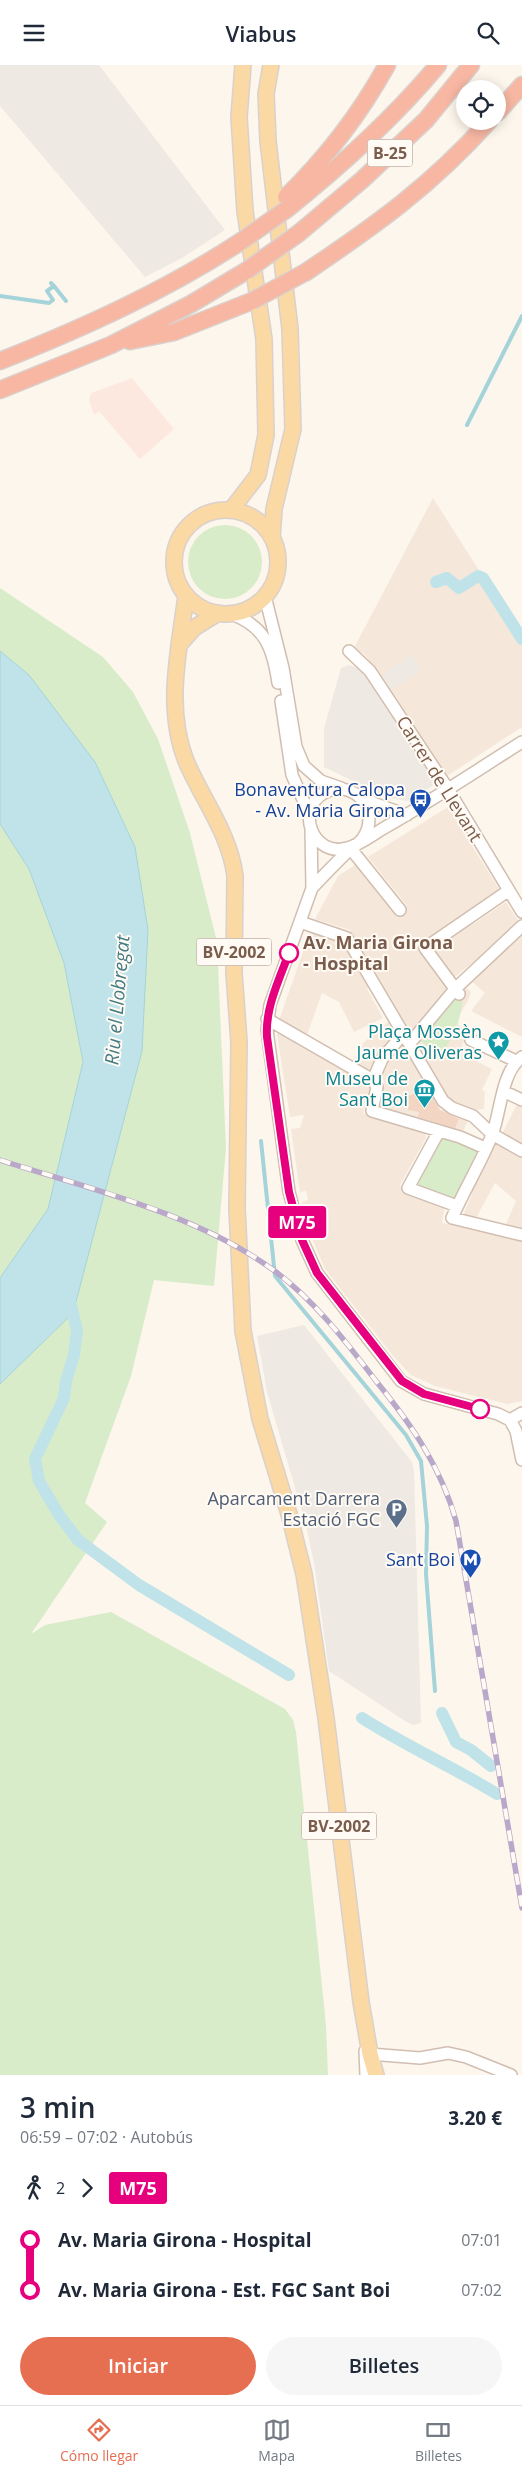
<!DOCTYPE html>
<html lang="es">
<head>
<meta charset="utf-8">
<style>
	body { margin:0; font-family:"Open Sans",sans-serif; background:#f6f6f7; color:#1f2937; height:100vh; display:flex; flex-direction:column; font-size:19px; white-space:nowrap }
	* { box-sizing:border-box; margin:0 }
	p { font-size:16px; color:#747a83 }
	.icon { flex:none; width:28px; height:28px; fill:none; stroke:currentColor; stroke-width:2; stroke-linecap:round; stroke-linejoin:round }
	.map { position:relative; height:2010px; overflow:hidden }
	.details { display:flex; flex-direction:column; background:#fff; flex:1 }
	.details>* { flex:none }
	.badge { padding:0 10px; border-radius:4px; font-size:18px; line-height:32px }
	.tools { position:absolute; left:456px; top:15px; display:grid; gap:10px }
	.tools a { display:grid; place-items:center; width:50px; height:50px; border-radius:50%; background:#fff; box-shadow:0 2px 12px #0003; font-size:25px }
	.map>.badge { position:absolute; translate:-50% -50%; box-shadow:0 0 0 2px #fff }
	.legs { display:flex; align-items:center; gap:8px; height:55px; padding:0 20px; font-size:16px }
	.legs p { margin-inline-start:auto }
	.head { display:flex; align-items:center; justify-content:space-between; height:85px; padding:0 20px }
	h1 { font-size:28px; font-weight:600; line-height:38px }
	.cta { display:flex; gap:10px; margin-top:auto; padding:10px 20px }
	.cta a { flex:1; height:58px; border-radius:30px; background:#e76f51; color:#fff; font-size:20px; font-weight:600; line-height:58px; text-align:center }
	.cta a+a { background:#f6f6f7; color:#1f2937 }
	ul { padding:0 20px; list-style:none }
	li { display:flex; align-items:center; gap:18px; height:50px; font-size:19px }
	li i { display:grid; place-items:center; width:8px; height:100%; margin:0 6px; background:currentColor }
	li i::after { content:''; width:12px; height:12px; margin:-6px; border:4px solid; border-radius:50%; background:#fff }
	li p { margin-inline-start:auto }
	li:first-child i { background:linear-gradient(#0000 50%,currentColor 0) }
	li:last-child i { background:linear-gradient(currentColor 50%,#0000 0) }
	header { display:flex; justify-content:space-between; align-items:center; height:65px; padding:0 20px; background:#fff; font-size:22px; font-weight:600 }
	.menu { display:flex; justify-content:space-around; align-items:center; height:70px; border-top:1px solid #e0e1e3; background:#fff; font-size:14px; color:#747a83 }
	.menu a { display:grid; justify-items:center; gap:2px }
	.menu .on { color:#e76f51 }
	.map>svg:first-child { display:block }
	.residential { fill:#f5e8da }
	.commercial { fill:#fde8e0 }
	.industrial { fill:#efe9e4 }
	.green { fill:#d8ecc9 }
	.water { fill:#bfe3e8; stroke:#a5d3da }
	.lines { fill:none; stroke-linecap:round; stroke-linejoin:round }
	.stream { stroke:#a5d3da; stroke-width:4 }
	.canal { stroke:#bfe3e8; stroke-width:12 }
	.building { fill:#f3d5c3 }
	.minor-casing { stroke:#d1beb0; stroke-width:14 }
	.major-casing { stroke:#dad1cd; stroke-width:18 }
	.highway-casing { stroke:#dad1cd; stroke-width:19 }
	.minor { stroke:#fff; stroke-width:11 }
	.major { stroke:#fbd9a5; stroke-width:15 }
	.highway { stroke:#f7b7a3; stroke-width:16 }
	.rail-casing { stroke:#b9a8c9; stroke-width:5.5 }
	.rail { stroke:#fffaf3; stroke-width:4; stroke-dasharray:11; stroke-linecap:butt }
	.highway-bridge-casing { stroke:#dad1cd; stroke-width:19; stroke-linecap:butt }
	.highway-bridge { stroke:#f7b7a3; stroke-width:16 }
	.line-1-casing { stroke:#fff; stroke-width:11 }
	.line-1 { stroke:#e6007e; stroke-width:8 }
	.stop-1-dot { fill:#fff; stroke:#e6007e; stroke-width:2.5 }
	.labels { text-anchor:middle; stroke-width:4; stroke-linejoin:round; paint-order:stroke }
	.shield { fill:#fffaf3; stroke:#a28b7f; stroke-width:1 }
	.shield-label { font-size:16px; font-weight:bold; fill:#7a5c4d }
	.street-label { font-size:18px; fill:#7a5c4d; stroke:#fffaf3 }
	.transit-label { font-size:18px; fill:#164399; stroke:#fffaf3; text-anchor:end }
	.stop-label { font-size:18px; font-weight:bold; fill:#7a5c4d; stroke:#fffaf3; text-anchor:start }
	.culture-label { font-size:18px; fill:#0d838f; stroke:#fffaf3; text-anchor:end }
	.service-label { font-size:18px; fill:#4e5e75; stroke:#fffaf3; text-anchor:end }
	.water-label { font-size:19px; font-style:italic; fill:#437c86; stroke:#fffaf3 }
</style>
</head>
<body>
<header><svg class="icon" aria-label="menu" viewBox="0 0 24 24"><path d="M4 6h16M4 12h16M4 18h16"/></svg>Viabus<svg class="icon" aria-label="search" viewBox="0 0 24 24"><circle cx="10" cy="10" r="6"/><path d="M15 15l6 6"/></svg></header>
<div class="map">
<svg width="522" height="2010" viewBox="0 0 522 2010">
	<rect width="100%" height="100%" fill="#fdf6ec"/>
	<!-- residential -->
	<path class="residential" d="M433,433l63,99 -1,3 27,43v84l-75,49 -66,-101 -17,-21 -10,-6z
		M448,742l51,82 -20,14 1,2 -59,40 32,44 -44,48 -59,-107 -35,-11 23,-43 17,-11 41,51 11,-10 -39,-49z
		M506,837l15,23 -69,54 -24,-28 42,-28 2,2z
		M522,864v108l-51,-26 14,-18 -16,-14z
		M310,867l32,10 27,45 -2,2 16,29 -29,14 -15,-30 -17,-9 -15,42 -28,-15z
		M462,919l9,8 -3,9 -13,21 12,9 -7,22 32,16 -10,21 3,2 -1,17 -10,1 -19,-4 -8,-6 -19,-36 -13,-18z
		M389,956l8,15 -27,38 -18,-11 12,-21z
		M282,966l86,51 3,6 -8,25 10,5 51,12 2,8 -26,47 2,6 43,15 -3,17 80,16v162l-15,3 -72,-18 -24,-11 -17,-18 -69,-88 -16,-38 -7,-29 6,-2 -2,-9 -6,1 -9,-63 9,-1 4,-13 -14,2 -13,-83z
		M401,975l36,59 3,11h10l19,9 -6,12 -86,-24 7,-25 -3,-11 4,-10z
		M517,1039l5,2v39l-20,-11z
		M492,1074l30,18v72l-17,-3 11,-25 -21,-18 -19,35 -13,-3 9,-21 -2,-2 14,-22 -2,-3z"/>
	<!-- commercial -->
	<path class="commercial" d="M132,313l42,51 -34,30 -41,-48 -5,4 -5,-15 2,-7z"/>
	<!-- industrial -->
	<path class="industrial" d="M0,0h99l126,165 -43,28 -37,19 -145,-171z
		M411,590l10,15 -30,20 -9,-15z
		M349,600l11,4 8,10 71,103 -31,19 -20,-3 -64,-31v-39l17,-60z
		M304,1260l108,137 2,8 7,253 -8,2 -8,-4 -76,-50 -15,-108 -8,-38 -39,-133 -10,-56z"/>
	<!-- green -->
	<path class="green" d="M188 497a37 37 0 1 1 74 0a37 37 0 1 1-74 0Z
		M0,523l103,69 30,35 25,47 32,94 27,109 9,206 -12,138 -60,-6 -23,96 -46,127 22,19 -76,112 14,-9 66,-13 174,97 8,11 3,12 30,293 2,50h-328v-691l73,-71 69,-262 -7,-204 -40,-85 -66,-87 -29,-24z
		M0,759l29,45 35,94 19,99 -35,147 -48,69z
		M455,930h8c-1,24 -10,46 -26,63l-18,-20 13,-12z
		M441,1069l38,14 -25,51 -42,-14z"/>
	<!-- water -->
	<path class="water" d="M0,586l29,24 66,87 40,85 13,83 -6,121 -69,262 -73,71v-106l48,-69 35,-147 -19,-99 -35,-94 -29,-45z"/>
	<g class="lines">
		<!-- stream -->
		<path class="stream" d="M54,221l12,15
			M0,231l49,7 4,-3 -6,-9 7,-5 -3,-3
			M467,360l55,-109
			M261,1076l14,135 131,159 15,26 6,65 -1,48 9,117"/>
		<!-- canal -->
		<path class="canal" d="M436,517l11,-4 12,10 19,-12 5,2 39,61
			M69,1232l8,33 -3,25 -8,26 -2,17 -29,61 4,22 20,34 19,25 61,45 150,90
			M442,1648l14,29 15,8 20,16
			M362,1653c44,28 91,49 135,76"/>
	</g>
	<!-- building -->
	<path class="building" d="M427,1024l13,21 19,9 -4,9 -37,-11 1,-5 -11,-2v-14z"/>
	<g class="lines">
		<defs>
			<path id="minor" d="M265,531l18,72 13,79 8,19 17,15 20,7
				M231,549c34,12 42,34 47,69
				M349,586l21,20 78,118 74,123
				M281,636l11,74 17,38
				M361,729l12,9 34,12
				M311,765l1,58 -42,117 -3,25 22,162 13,48 15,33 84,108 23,13 74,20 12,6 6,11 6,29
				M351,784l49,61
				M312,823c10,-11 21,-22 32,-33 6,-6 14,-10 19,-17 10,-14 7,-35 -7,-44 -10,-6 -22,-7 -32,-1 -30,17 -10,65 23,55 13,-3 25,-13 37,-20 47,-27 92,-57 138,-86
				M300,857l47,16 96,163 9,7 21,8 19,18 30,17
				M459,929l-34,-46 83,-57
				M267,954l106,61 4,7 -5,24 88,26 25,11
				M471,975l45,21
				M410,978l46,-55 66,-62
				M522,992c-21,15 -21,55 -30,78 -11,28 -28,55 -40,83l70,17
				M373,1015l9,-21 21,-25
				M503,1026l19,9
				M439,1066l-31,57 49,18
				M510,1355l12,-7
				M365,1986l1,24
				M370,1989l50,4 28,-5 18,4 45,18"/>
			<path id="major" d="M271,0l-5,29 2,47 22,188 3,100 -19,80 -2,29
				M174 497a52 52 0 1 1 104 0a52 52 0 1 1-104 0Z
				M231,445l27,-35 8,-40 -2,-96 -19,-128 -6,-94 4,-52
				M186,531c-7,54 -21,112 0,165 16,38 44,73 49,115l-1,97 5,69 -2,166 6,123 17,88 29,95 15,60 22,144 35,284 9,52 6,21
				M180,579l14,-16 24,-15"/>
			<path id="highway" d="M498,47l24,-27
				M286,132c39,-38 74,-83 101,-132
				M287,144c55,-44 106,-90 151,-144
				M299,168l63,-53 64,-60 45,-55
				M306,207c70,-47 126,-87 183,-151
				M130,276l44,-9 78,-31
				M0,296c83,-33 165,-70 240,-119
				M0,325l111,-45 80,-41 55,-33"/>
		</defs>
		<!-- minor casing -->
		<use href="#minor" class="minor-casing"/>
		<!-- major casing -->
		<use href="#major" class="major-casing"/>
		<!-- highway casing -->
		<use href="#highway" class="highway-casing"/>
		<!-- minor -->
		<use href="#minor" class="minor"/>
		<!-- major -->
		<use href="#major" class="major"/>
		<!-- highway -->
		<use href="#highway" class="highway"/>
		<defs>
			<path id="rail" d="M0,1095c91,29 200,55 276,112 40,30 70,70 100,109 35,43 65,86 80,140l66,387"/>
		</defs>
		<!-- rail casing -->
		<use href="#rail" class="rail-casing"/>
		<!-- rail -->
		<use href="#rail" class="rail"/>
		<defs>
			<path id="highway-bridge" d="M240,177l47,-33
				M246,206l53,-38
				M252,236l54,-29"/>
		</defs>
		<!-- highway-bridge casing -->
		<use href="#highway-bridge" class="highway-bridge-casing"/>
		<!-- highway-bridge -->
		<use href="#highway-bridge" class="highway-bridge"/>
	</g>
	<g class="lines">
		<defs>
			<path id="line-1" d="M289,888c-10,27 -24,55 -22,84l22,155 13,48 15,33 85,108 22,13 56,15"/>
		</defs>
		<!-- line-1 casing -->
		<use href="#line-1" class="line-1-casing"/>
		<!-- line-1 -->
		<use href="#line-1" class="line-1"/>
	</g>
	<!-- icons -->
	<defs>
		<symbol id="bus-pin" viewBox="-11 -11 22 30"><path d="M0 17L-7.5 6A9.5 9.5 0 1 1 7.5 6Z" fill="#1a4fb4" stroke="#fffaf3"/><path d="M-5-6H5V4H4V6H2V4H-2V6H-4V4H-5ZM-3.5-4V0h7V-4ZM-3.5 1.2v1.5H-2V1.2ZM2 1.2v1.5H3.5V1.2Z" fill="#fff"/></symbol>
		<symbol id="sight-pin" viewBox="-11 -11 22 30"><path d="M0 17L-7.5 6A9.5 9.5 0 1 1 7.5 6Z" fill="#0f9aa8" stroke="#fffaf3"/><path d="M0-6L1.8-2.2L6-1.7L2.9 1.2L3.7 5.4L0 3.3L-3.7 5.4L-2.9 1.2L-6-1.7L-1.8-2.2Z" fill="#fff"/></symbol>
		<symbol id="museum-pin" viewBox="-11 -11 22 30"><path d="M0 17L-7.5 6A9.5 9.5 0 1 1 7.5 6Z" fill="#0f9aa8" stroke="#fffaf3"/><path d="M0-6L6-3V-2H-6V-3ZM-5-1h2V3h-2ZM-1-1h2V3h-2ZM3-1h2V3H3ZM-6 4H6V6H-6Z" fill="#fff"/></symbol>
		<symbol id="parking-pin" viewBox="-11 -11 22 30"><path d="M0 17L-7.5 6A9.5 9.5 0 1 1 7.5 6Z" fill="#5c6f8a" stroke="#fffaf3"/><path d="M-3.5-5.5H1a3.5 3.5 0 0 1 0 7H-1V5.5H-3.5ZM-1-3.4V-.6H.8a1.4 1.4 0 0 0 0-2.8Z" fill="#fff"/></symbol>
		<symbol id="metro-pin" viewBox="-11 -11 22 30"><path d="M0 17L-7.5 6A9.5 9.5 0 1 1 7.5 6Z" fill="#1a4fb4" stroke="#fffaf3"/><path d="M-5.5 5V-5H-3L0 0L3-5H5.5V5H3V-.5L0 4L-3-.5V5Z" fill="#fff"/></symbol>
	</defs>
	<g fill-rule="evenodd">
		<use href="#bus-pin" x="408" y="722" width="25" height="34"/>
		<use href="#sight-pin" x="486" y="964" width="25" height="34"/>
		<use href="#museum-pin" x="412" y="1012" width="25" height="34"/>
		<use href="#parking-pin" x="384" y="1432" width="25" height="34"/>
		<use href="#metro-pin" x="458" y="1482" width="25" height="34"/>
	</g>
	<!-- markers -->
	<g class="stop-1-dot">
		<circle cx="289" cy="888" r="9"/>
		<circle cx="480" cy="1344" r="9"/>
	</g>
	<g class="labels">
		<!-- shield labels -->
		<g class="shield">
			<rect x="367.5" y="74.5" width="45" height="27" rx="4"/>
			<rect x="196.5" y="873.5" width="75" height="27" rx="4"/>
			<rect x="301.5" y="1747.5" width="75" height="27" rx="4"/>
		</g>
		<g class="shield-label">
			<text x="390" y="94">B-25</text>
			<text x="234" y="893">BV-2002</text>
			<text x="339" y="1767">BV-2002</text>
		</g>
		<!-- street labels -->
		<g class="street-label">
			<text transform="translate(439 714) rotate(58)" y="6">Carrer de Llevant</text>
		</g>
		<!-- transit labels -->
		<g class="transit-label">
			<text x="405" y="731">Bonaventura Calopa<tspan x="405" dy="21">- Av. Maria Girona</tspan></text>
			<text x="455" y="1501">Sant Boi</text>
		</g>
		<!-- stop labels -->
		<g class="stop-label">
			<text x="303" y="884">Av. Maria Girona<tspan x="303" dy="21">- Hospital</tspan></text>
		</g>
		<!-- culture labels -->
		<g class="culture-label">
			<text x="482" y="973">Plaça Mossèn<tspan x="482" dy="21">Jaume Oliveras</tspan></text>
			<text x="408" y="1020">Museu de<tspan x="408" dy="21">Sant Boi</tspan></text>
		</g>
		<!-- service labels -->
		<g class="service-label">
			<text x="380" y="1440">Aparcament Darrera<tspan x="380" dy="21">Estació FGC</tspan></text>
		</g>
		<!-- water labels -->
		<g class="water-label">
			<text transform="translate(117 935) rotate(-85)" y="7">Riu el Llobregat</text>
		</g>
	</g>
</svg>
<div class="tools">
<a><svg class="icon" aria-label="locate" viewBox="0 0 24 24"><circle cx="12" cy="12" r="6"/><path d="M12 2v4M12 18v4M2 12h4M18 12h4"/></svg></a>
</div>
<b class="badge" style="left:297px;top:1157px;background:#e6007e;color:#fff">M75</b>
</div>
<section class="details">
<div class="head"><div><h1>3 min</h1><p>06:59 – 07:02 · Autobús</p></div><b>3.20 €</b></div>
<div class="legs"><svg class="icon" aria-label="walk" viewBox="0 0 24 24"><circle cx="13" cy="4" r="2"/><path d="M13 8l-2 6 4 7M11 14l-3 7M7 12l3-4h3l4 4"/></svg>2<svg class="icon" aria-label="forward" viewBox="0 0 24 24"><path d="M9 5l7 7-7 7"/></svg><b class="badge" style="background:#e6007e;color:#fff">M75</b></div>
<ul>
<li><i style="color:#e6007e"></i><b>Av. Maria Girona - Hospital</b><p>07:01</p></li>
<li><i style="color:#e6007e"></i><b>Av. Maria Girona - Est. FGC Sant Boi</b><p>07:02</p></li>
</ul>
<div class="cta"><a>Iniciar</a><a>Billetes</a></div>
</section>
<nav class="menu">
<a class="on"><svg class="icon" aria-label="directions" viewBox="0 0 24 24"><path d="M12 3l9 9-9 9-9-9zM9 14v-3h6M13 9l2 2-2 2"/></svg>Cómo llegar</a>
<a><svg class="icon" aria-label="map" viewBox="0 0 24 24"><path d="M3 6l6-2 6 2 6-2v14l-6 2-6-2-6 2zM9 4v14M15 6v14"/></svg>Mapa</a>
<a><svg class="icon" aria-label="tickets" viewBox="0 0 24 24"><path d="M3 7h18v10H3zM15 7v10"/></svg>Billetes</a>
</nav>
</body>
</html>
